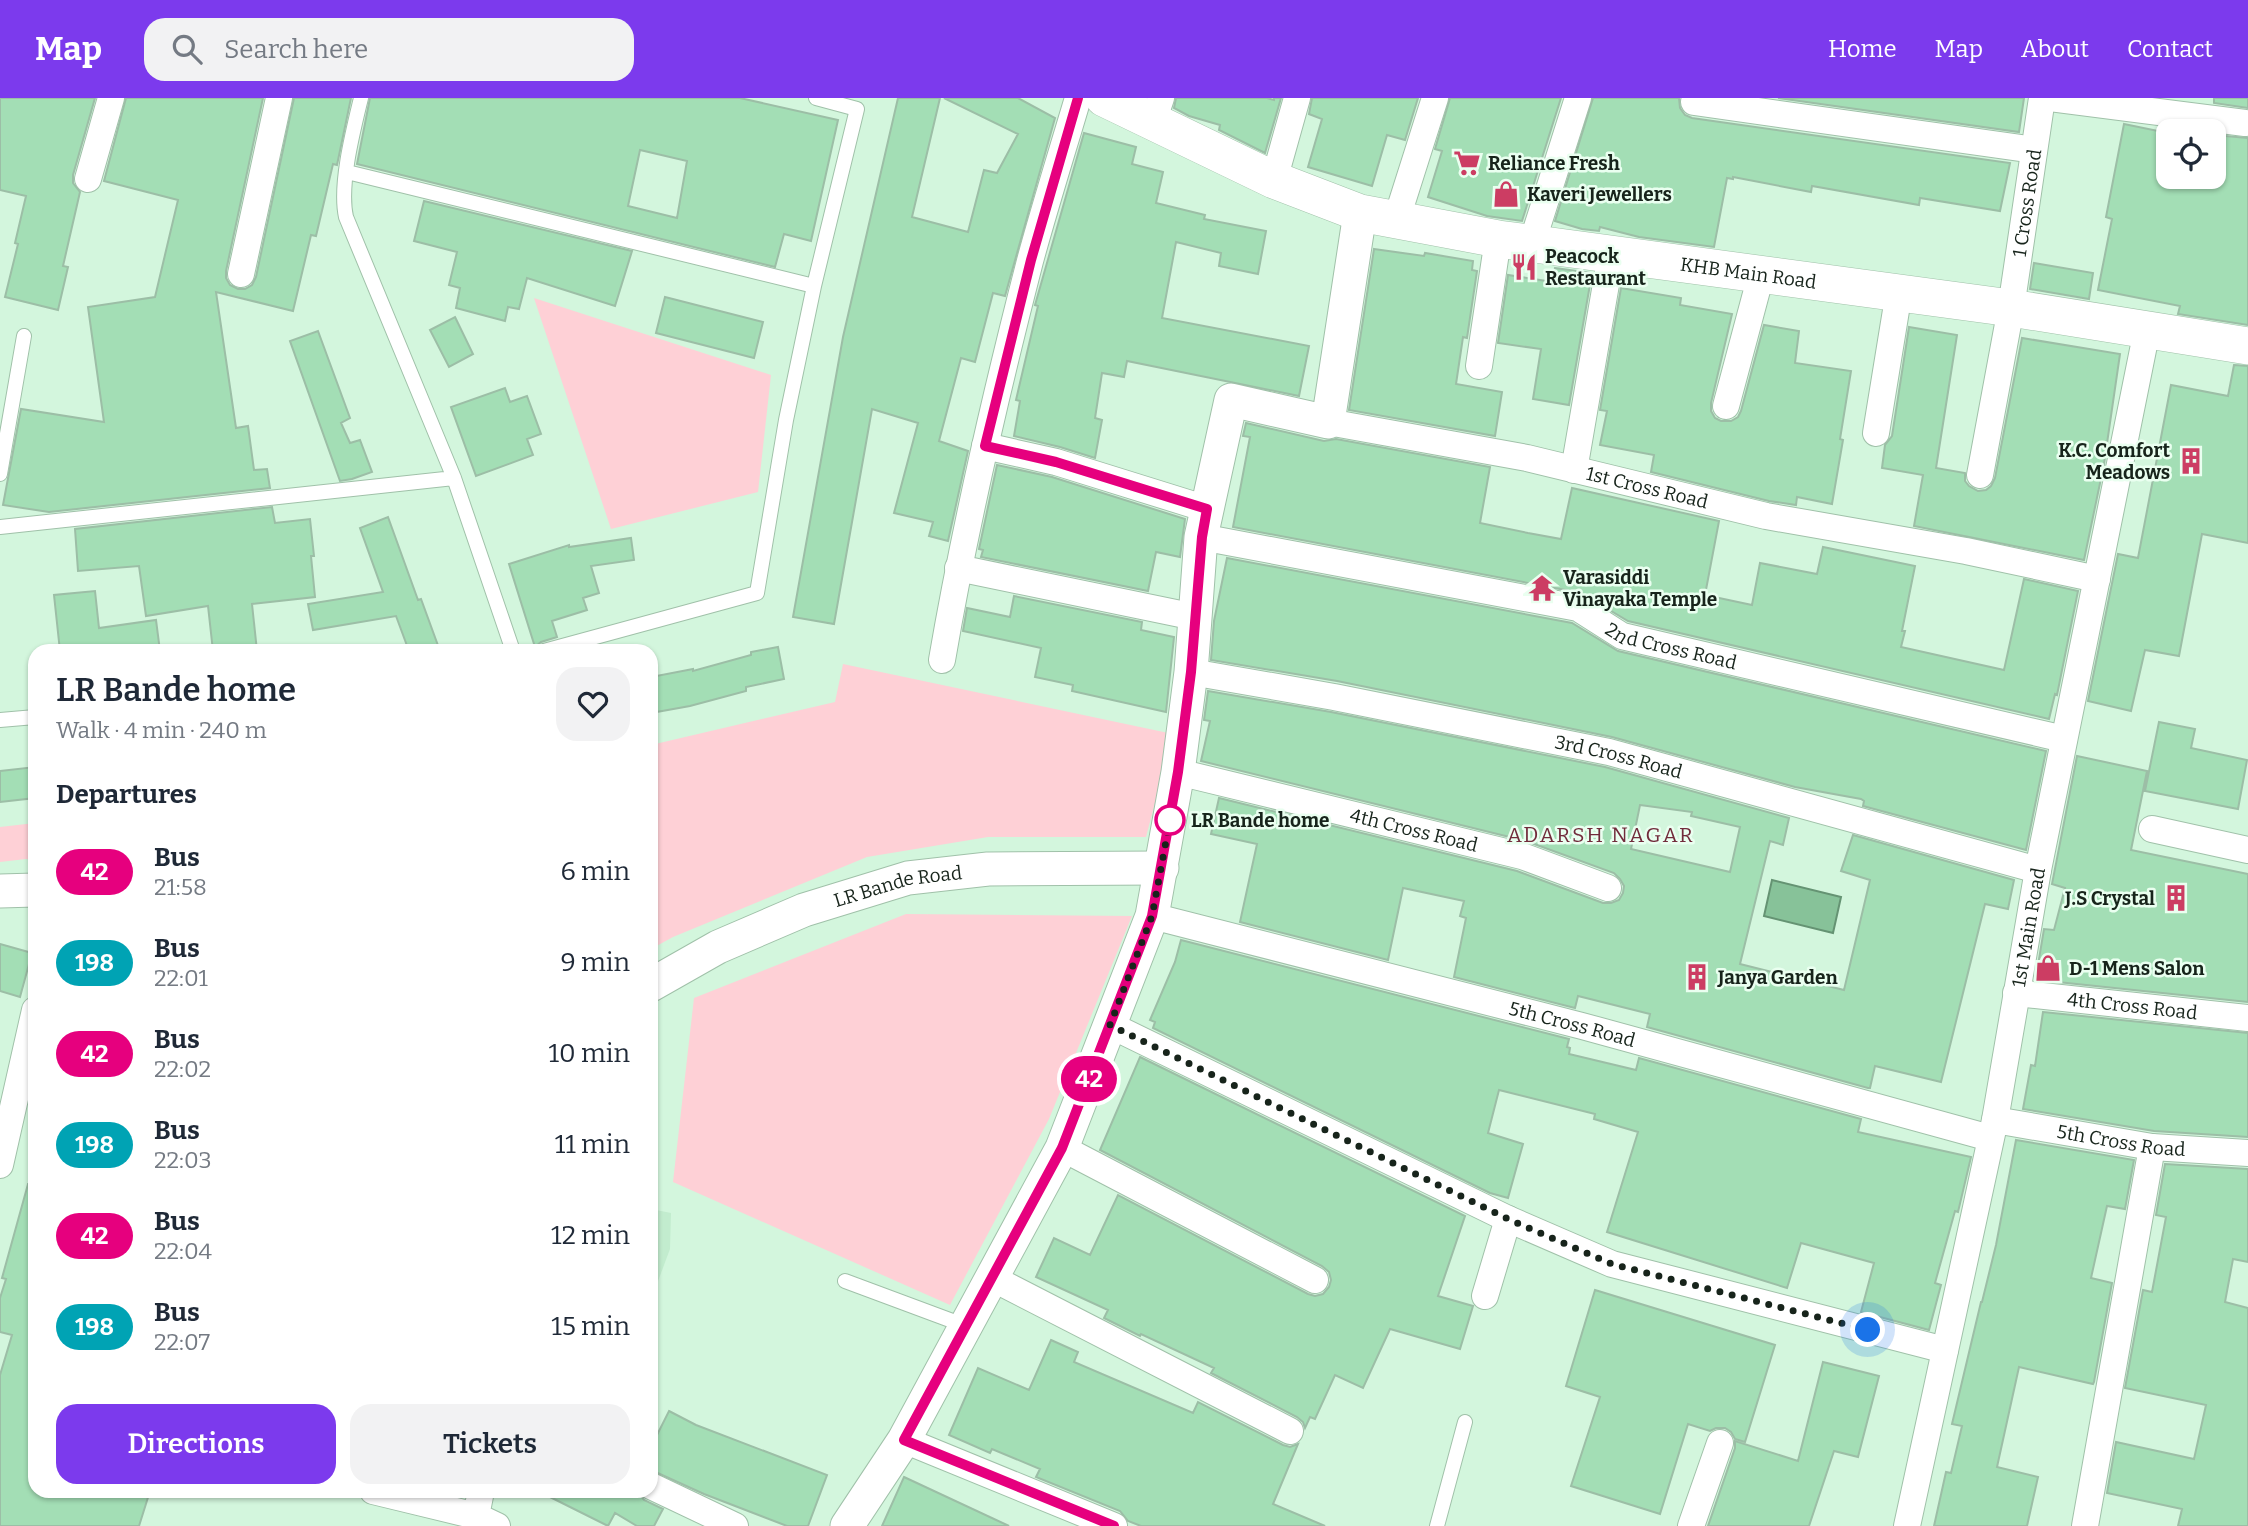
<!DOCTYPE html>
<html lang="en">
<head>
<meta charset="utf-8">
<style>
	body { margin:0; font-family:Bitter,serif; background:#f2f2f3; color:#1f2937; height:100vh; display:flex; flex-direction:column; font-size:26px; white-space:nowrap }
	* { box-sizing:border-box; margin:0 }
	p { font-size:23px; color:#747a83 }
	.icon { flex:none; width:38px; height:38px; fill:none; stroke:currentColor; stroke-width:2; stroke-linecap:round; stroke-linejoin:round }
	.map { position:relative; flex:1; overflow:hidden }
	.side { position:absolute; left:28px; top:546px; width:630px; height:854px; display:flex; flex-direction:column; background:#fff; border-radius:21px; box-shadow:0 2px 5px #0004 }
	.side>* { flex:none }
	.badge { padding:0 14px; border-radius:23px; font-size:24px; line-height:46px }
	.buttons { position:absolute; left:2156px; top:21px; display:grid; gap:14px }
	.buttons a { display:grid; place-items:center; width:70px; height:70px; border-radius:14px; background:#fff; box-shadow:0 2px 5px #0004; font-size:35px }
	.you { position:absolute; width:35px; height:35px; margin:-18px; border:5px solid #fff; border-radius:50%; background:#1a73e8; box-shadow:0 0 0 10px #1a73e833 }
	.map>.badge { position:absolute; translate:-50% -50%; box-shadow:0 0 0 4px #fff }
	h2 { padding:0 28px; font-size:26px; line-height:63px }
	.round { display:grid; place-items:center; flex:none; width:74px; height:74px; border-radius:21px; background:#f2f2f3 }
	.summary { display:flex; align-items:center; justify-content:space-between; height:119px; padding:0 28px }
	h1 { font-size:33px; font-weight:600; line-height:52px }
	.primary-button { display:flex; gap:14px; margin-top:auto; padding:14px 28px }
	.primary-button a { flex:1; height:80px; border-radius:21px; background:#7c3aed; color:#fff; font-size:28px; font-weight:600; line-height:80px; text-align:center }
	.primary-button a+a { background:#f2f2f3; color:#1f2937 }
	ul { padding:0; list-style:none }
	li { display:flex; align-items:center; gap:21px; height:91px; padding:0 28px }
	li div { flex:1 }
	li b { display:block; font-size:26px }
	li em { font-style:normal }
	li .badge { min-width:77px; font-weight:700; text-align:center }
	header { display:flex; align-items:center; gap:42px; box-sizing:border-box; height:98px; padding:0 35px; background:#7c3aed; color:#fff }
	header strong { font-size:33px }
	nav { display:flex; gap:38px; margin-inline-start:auto; font-size:24px }
	.search { width:490px; height:63px; background:#f2f2f3; display:flex; align-items:center; gap:18px; box-sizing:border-box; padding:0 24px; border-radius:21px; color:#747a83; font-size:26px }
	.map>svg:first-child { display:block }
	.built { fill:#c2ecce }
	.green { fill:#fed0d6 }
	.water { fill:#87c299; stroke:#659373; stroke-width:2 }
	.building { fill:#a3deb5; stroke:#9cbea6; stroke-width:2; fill-rule:evenodd }
	.lines { fill:none; stroke-linecap:round; stroke-linejoin:round }
	.service-casing { stroke:#a0c1a9; stroke-width:16 }
	.minor-casing { stroke:#a0c1a9; stroke-width:28 }
	.tertiary-casing { stroke:#a0c1a9; stroke-width:35 }
	.secondary-casing { stroke:#a0c1a9; stroke-width:38 }
	.service { stroke:#fff; stroke-width:14 }
	.minor { stroke:#fff; stroke-width:26 }
	.tertiary { stroke:#fff; stroke-width:33 }
	.secondary { stroke:#fff; stroke-width:37 }
	.line-casing { stroke:#fff; stroke-width:16 }
	.line { stroke:#e6007e; stroke-width:10 }
	.walk { stroke:#17241b; stroke-width:7; stroke-dasharray:0 12.6 }
	.stop-dot { fill:#fff; stroke:#e6007e; stroke-width:3.5 }
	.labels { text-anchor:middle; stroke-width:5; stroke-linejoin:round; paint-order:stroke }
	.poi-label { font-size:19px; font-weight:bold; fill:#17241b; stroke:#eafff0; text-anchor:start }
	.street-label { font-size:19px; fill:#17241b; stroke:#eafff0 }
	.stop-label { font-size:19px; font-weight:bold; fill:#17241b; stroke:#eafff0; text-anchor:start }
	.neighbourhood-label { font-size:21px; letter-spacing:2px; fill:#712b3b; stroke:#eafff0 }
</style>
</head>
<body>
<header>
<strong>Map</strong>
<div class="search"><svg class="icon" aria-label="search" viewBox="0 0 24 24"><circle cx="10" cy="10" r="6"/><path d="M15 15l6 6"/></svg>Search here</div>
<nav><a>Home</a><a>Map</a><a>About</a><a>Contact</a></nav>
</header>
<div class="map">
<svg width="2248" height="1428" viewBox="0 0 2248 1428">
	<rect width="100%" height="100%" fill="#d3f6dd"/>
	<!-- built -->
	<path class="built" d="M651,1111l20,4 -1,36 -19,51z"/>
	<!-- green -->
	<path class="green" d="M534,200l237,77 -13,117 -147,37z
		M843,566l330,70 -27,103h-158l-121,20 -194,80 -22,12v-204l184,-43z
		M35,725v37l-9,-1 -26,3v-35z
		M906,816l226,2 -83,203 -99,186 -277,-123 21,-184z"/>
	<!-- water -->
	<path class="water" d="M1772,782l69,17 -8,36 -69,-17z"/>
	<!-- building -->
	<path class="building" d="M0,0h95l-22,77v8l7,9 -17,74 5,1 -10,43 -53,-13 13,-53 -3,-1 11,-47 -26,-6z
		M126,0h137l-37,173v7l4,7 8,4h7l7,-4 4,-8 38,-179h57l-14,67 -4,-1 -17,72 -5,-1 -18,76 -77,-19 20,136 12,-2 6,44 13,-1 3,19 -221,24 -46,-7 18,-96 83,13 -16,-115 67,-10 23,-97 -74,-19z
		M370,0h370l98,22 -27,121 -27,-7 -9,33 -418,-103zM640,52l47,11 -10,57 -49,-12z
		M898,0h42l-28,119 56,15 16,-62 13,3 21,-39 -74,-36h74l37,20 -50,178 -12,-3 -18,69 -14,-4 -22,83 29,10 -20,90 -19,-5 4,-14 -39,-9 24,-90 -46,-14 -38,215 -41,-7 50,-280z
		M1176,0h91l7,2v-2h7l-16,55 -46,-23 1,-5 -31,-9 -15,-8z
		M1312,0h106l-13,42 -18,-5 -15,51 -64,-19 14,-48 -13,-5z
		M1450,0h111l-39,123 -35,-5 -59,-19 14,-46 -7,-2z
		M1593,0h86l1,10 5,7 7,3 318,45 -10,48 -80,-13 -1,7 -107,-19 -1,6 -78,-15v2l-6,-1 -13,69 -75,-10 -39,-10 -1,4 -17,-2 -27,-8z
		M1778,0h246l-5,34z
		M2214,0h34v10l-34,-5z
		M2124,26l44,9v44h46v-42l34,3v187l-70,-11 2,-8 -82,-16 14,-71 -6,-2z
		M1084,35l52,14 -4,17 31,8 -7,31 49,12 -1,4 62,12 -8,43 -39,-8 2,-13 -45,-11 -14,76 147,28 -10,50 -172,-35 -3,16 -22,-4 -7,45 7,2 -7,38 -35,-11 -46,-11 6,-35 -4,-1 22,-94 -3,-1z
		M424,103l208,50 -17,55 -88,-28 -8,31 -11,-2 -3,14 -49,-13 4,-20 -11,-3 8,-33 -43,-11z
		M1374,151l50,7 1,-3 48,8 -1,9 5,1 -10,67 -4,-1 -7,47 46,8 -7,44 -146,-26z
		M2034,165l59,10 -4,26 -59,-10z
		M1555,170l37,5 -23,132 -36,-6 8,-50 -43,-6 10,-68 45,7z
		M1621,190l60,10 -1,7 52,9 -21,89v8l4,7 6,3h10l7,-4 3,-6 23,-86 35,6 -4,32 56,8 -11,68 3,1 -11,64 -35,-7 -1,8 -27,-4 -118,-29 3,-17 -54,-10 7,-34 -7,-1z
		M665,199l98,25 -9,36 -98,-25z
		M455,219l18,37 -24,13 -19,-37z
		M1909,229l48,8 -21,133 29,5v8l4,5 9,5 8,-1 5,-4 4,-8 27,-140 98,16 -16,110 -20,96 -170,-34 9,-51 -41,-7 3,-23 7,-9z
		M318,233l32,87 -9,5 9,20 10,-3 12,32 -20,7 -12,2 -50,-140z
		M2234,267l14,1v177l-46,-9 -23,122 -34,-6 -14,61 -43,-10 30,-147 20,4 33,-173 57,11z
		M505,290l5,14 17,-6 14,38 -14,5 6,16 -57,21 -25,-69z
		M1246,325l78,18 12,-2 154,28 -10,56 48,10 33,6 11,-51 147,33 -14,74 47,10 8,-42 57,11 6,-27 92,19 -13,65h3l-4,16 103,23 20,-91 54,12 -21,104 -2,-1 -6,25 -421,-98 -47,-28 -348,-66 17,-90 -7,-1z
		M997,367l55,12 133,42 -5,38 -24,-5 -8,39 -167,-34 2,-7 -4,-1z
		M272,409l3,16 35,-4 4,37h-3l4,41 -63,7 5,47h-44l-5,-45 -62,10 -7,-50 -61,5 -3,-42z
		M388,419l30,83 3,-1 19,52h-31l-13,-35 -83,14 -5,-26 75,-12 -23,-64z
		M631,440l3,22 -43,6 8,27 -16,5 4,12 -35,11 5,16 -16,5 -6,5 -26,-83 60,-19v2z
		M1227,460l345,65 46,28 428,100 -20,99 -163,-44 1,-5 -3,-2 -66,-12 -183,-50 -275,-56 -126,-21 3,-39z
		M95,493l4,37 57,-8 4,31h-100l-6,-56z
		M1014,498l128,26 -1,8 33,7 -8,75 -94,-21 1,-6 -38,-8 6,-29 -78,-17 4,-23 43,9z
		M778,549l6,32 -38,8v4l-56,15 -39,7v-36l42,-8v2l58,-16v-3z
		M1208,593l123,21 274,55 184,51 -6,27 -13,-4 -30,123 104,26 26,-110 -29,-9 12,-36 161,45 -6,29 -23,-5 -44,178 -66,-16 -5,22h-2l-221,-61 3,-13 -72,-18 -3,12 -121,-31 12,-59 -6,-2 4,-15 -61,-13 -15,72 -148,-38 17,-78 -46,-10 8,-36 298,73 86,32h8l8,-3 4,-7 1,-7 -4,-7 -6,-6 -88,-32 -325,-80 9,-40 -6,-1zM1640,707l52,7 -1,4 49,11 -10,45 -99,-23z
		M2159,624l36,7 -4,19 56,12 -9,49 -93,-18z
		M2077,658l70,15 -16,79 117,24v128l-200,-21 -12,-4 8,-48 10,1 11,-42 -13,-4z
		M35,669v31l-35,4v-31z
		M1181,842l388,99 -2,8 3,1 -1,6 67,16 3,-12 222,61 -3,13 113,25 -13,55 -3,-1 -20,72 6,2 -12,45 -68,-18 13,-49 -73,-20 -14,45 -180,-56 31,-100 -44,-13 1,-5 -96,-24 -11,43 35,11 -15,54 -18,-5 -337,-165 2,-6 -5,-2 25,-58z
		M0,846l32,9 -12,44 -20,-6z
		M2043,914l205,21v104l-94,-6 -131,-22 8,-44 4,1z
		M1140,959l325,159 -27,80 35,10 -13,43 -70,-20 -27,59 -28,-13 -20,44 -5,-2 -5,11 -2,-6 -6,-5 -86,-44 3,-5 -73,-34 -1,2 -36,-18 4,-8 -72,-33 18,-39 36,17 28,-60 190,99 7,2 8,-2 6,-7 2,-7 -2,-8 -7,-6 -222,-116z
		M2016,1042l118,20 -9,49 -18,-3 -16,72 21,5 -18,99 -1,2 -74,-17 -22,100 41,10 -11,49h-93l12,-54 5,1 11,-47 -10,-2 29,-122h1l14,-57z
		M2165,1066l83,5v93l-15,-3 -8,43 23,6v218h-70l4,-17 -75,-16 9,-51 78,17 12,-54 -81,-17 18,-98 9,2 14,-75 -10,-2z
		M28,1086l7,1v306h115l-11,35h-139v-151l12,-40 -12,-3v-34l6,-19 -4,-1z
		M1595,1192l180,55 -30,97 -10,-3 -4,-7 -6,-4h-9l-6,3 -22,-7 -28,90 -89,-28 29,-89 -34,-11z
		M1051,1242l27,12 -4,10 119,51 5,-11 85,43 7,2 8,-3 -25,60 52,22h-184l-13,-5 -8,-10 -84,-34 4,-8 -48,-20 -2,4 -41,-18 29,-67 51,22z
		M1823,1264l56,14 -21,81 -24,-6 -25,75h-101l27,-78v-7l63,20z
		M669,1313l27,14 131,50 -19,51h-21l-83,-32 -53,-24v-23z
		M904,1379l105,49h-127z
		M538,1393h99l7,9 19,9 -9,17h-17l-22,-13 -7,13z"/>
	<g class="lines">
		<defs>
			<path id="service" d="M361,0c-8,33 -22,87 -15,119l108,261 59,173
				M347,74l467,114
				M0,376l24,-138
				M0,429l454,-49
				M544,553l213,-58 29,-173 28,-134 43,-177 -41,-11
				M0,622l35,-3
				M845,1183l121,45
				M1437,1428l28,-104"/>
			<g id="minor">
				<path d="M2050,0l195,25"/>
				<path d="M1694,4l340,48"/>
				<path d="M1153,24l8,-24"/>
				<path d="M88,81l23,-81"/>
				<path d="M1274,82l23,-82"/>
				<path d="M1396,123l39,-123"/>
				<path d="M1532,145l46,-145"/>
				<path d="M241,176l38,-176"/>
				<path d="M1479,268l19,-127"/>
				<path d="M1726,308l35,-131"/>
				<path id="s1" d="M1328,324l199,36 239,58 200,35 131,28"/>
				<path d="M1876,335l23,-141"/>
				<path d="M985,348l71,16 151,47"/>
				<path d="M1574,372l37,-215"/>
				<path id="s2" d="M1980,377l31,-167 31,-210"/>
				<path id="s3" d="M1201,439l377,71 44,28 442,103"/>
				<path d="M958,470l237,49"/>
				<path d="M942,562c23,-134 54,-267 88,-399 15,-55 32,-109 48,-163"/>
				<path id="s4" d="M1191,574l143,25 275,55 429,118"/>
				<path id="s5" d="M1178,674l344,84 86,32"/>
				<path d="M2152,731l96,21"/>
				<path id="s6" d="M1152,818l430,110 408,112"/>
				<path id="s7" d="M2016,895l232,25"/>
				<path d="M1110,927l398,194 104,45 333,86"/>
				<path id="s8" d="M1995,1022l157,27 96,6"/>
				<path d="M1062,1050l253,132"/>
				<path d="M0,1067l35,-155"/>
				<path d="M992,1180l298,153"/>
				<path d="M1485,1198l23,-77"/>
				<path d="M904,1342l210,86"/>
				<path d="M651,1388l84,40"/>
				<path d="M373,1393l103,25"/>
				<path d="M481,1393l-5,25 21,10"/>
				<path d="M1691,1428l29,-83"/>
				<path id="s9" d="M1907,1428l88,-406 43,-250 109,-540"/>
				<path d="M2085,1428l67,-379"/>
			</g>
			<g id="tertiary">
				<path d="M0,793l35,-1"/>
				<path id="s10" d="M651,887l67,-38 86,-37 104,-32 80,-9 174,-1"/>
				<path d="M847,1428l57,-86 158,-292 90,-232 26,-144 13,-100 10,-135 30,-137 97,22 32,-209"/>
			</g>
			<g id="secondary">
				<path id="s11" d="M1104,0l170,82 86,33 138,26 513,69 237,38"/>
			</g>
		</defs>
		<!-- service casing -->
		<use href="#service" class="service-casing"/>
		<!-- minor casing -->
		<use href="#minor" class="minor-casing"/>
		<!-- tertiary casing -->
		<use href="#tertiary" class="tertiary-casing"/>
		<!-- secondary casing -->
		<use href="#secondary" class="secondary-casing"/>
		<!-- service -->
		<use href="#service" class="service"/>
		<!-- minor -->
		<use href="#minor" class="minor"/>
		<!-- tertiary -->
		<use href="#tertiary" class="tertiary"/>
		<!-- secondary -->
		<use href="#secondary" class="secondary"/>
	</g>
	<g class="lines">
		<defs>
			<path id="line" d="M1078,0l-47,162 -46,186 71,16 151,47 -5,28 -11,135 -13,100 -26,144 -90,232 -158,292 210,86"/>
		</defs>
		<!-- line casing -->
		<use href="#line" class="line-casing"/>
		<!-- line -->
		<use href="#line" class="line"/>
		<!-- walk -->
		<path class="walk" d="M1170,722l-18,96 -42,109 398,194 104,45 256,66"/>
	</g>
	<!-- icons -->
	<defs>
		<symbol id="supermarket-bare" viewBox="-9 -9 18 18"><path d="M-6-5.5h2.5l.6 2H6L4.5 2H-2.5L-4.4-4H-6ZM-1.5 3.2a1.3 1.3 0 1 0 .1 0ZM3 3.2a1.3 1.3 0 1 0 .1 0Z" fill="#cc3d63" stroke="#eafff0" stroke-width="2.5" paint-order="stroke"/></symbol>
		<symbol id="shop-bare" viewBox="-9 -9 18 18"><path d="M-5-2.5h2.3a2.7 3.5 0 0 1 5.4 0H5L5.5 6h-11ZM-1.5-2.5h3a1.5 2.3 0 0 0-3 0Z" fill="#cc3d63" stroke="#eafff0" stroke-width="2.5" paint-order="stroke"/></symbol>
		<symbol id="restaurant-bare" viewBox="-9 -9 18 18"><path d="M-5-6h1v4h1v-4h1v4h1v-4h1v5L-1.5 .5V6h-2V.5L-5-1ZM5-6V6H3V1.5H1.5Q1.5-4 5-6Z" fill="#cc3d63" stroke="#eafff0" stroke-width="2.5" paint-order="stroke"/></symbol>
		<symbol id="building-bare" viewBox="-9 -9 18 18"><path d="M-4-6H4V6H1V3H-1V6H-4ZM-2.5-4.3h1.7v1.8h-1.7ZM.8-4.3h1.7v1.8H.8ZM-2.5-1h1.7V.8h-1.7ZM.8-1h1.7V.8H.8Z" fill="#cc3d63" stroke="#eafff0" stroke-width="2.5" paint-order="stroke"/></symbol>
		<symbol id="temple-bare" viewBox="-9 -9 18 18"><path d="M0-6L5-2H3V0L6.5 2.5H4V6H1.5V3h-3V6H-4V2.5H-6.5L-3 0V-2H-5Z" fill="#cc3d63" stroke="#eafff0" stroke-width="2.5" paint-order="stroke"/></symbol>
	</defs>
	<g fill-rule="evenodd">
		<use href="#supermarket-bare" x="1448" y="46" width="38" height="38"/>
		<use href="#shop-bare" x="1487" y="77" width="38" height="38"/>
		<use href="#restaurant-bare" x="1505" y="150" width="38" height="38"/>
		<use href="#building-bare" x="2172" y="344" width="38" height="38"/>
		<use href="#temple-bare" x="1523" y="471" width="38" height="38"/>
		<use href="#building-bare" x="2157" y="781" width="38" height="38"/>
		<use href="#shop-bare" x="2029" y="851" width="38" height="38"/>
		<use href="#building-bare" x="1678" y="860" width="38" height="38"/>
	</g>
	<!-- markers -->
	<circle class="stop-dot" cx="1170" cy="722" r="14"/>
	<g class="labels">
		<!-- poi labels -->
		<g class="poi-label">
			<text x="1488" y="72">Reliance Fresh</text>
			<text x="1527" y="103">Kaveri Jewellers</text>
			<text x="1545" y="165">Peacock<tspan x="1545" dy="22">Restaurant</tspan></text>
			<text x="2170" y="359" text-anchor="end">K.C. Comfort<tspan x="2170" dy="22">Meadows</tspan></text>
			<text x="1563" y="486">Varasiddi<tspan x="1563" dy="22">Vinayaka Temple</tspan></text>
			<text x="2155" y="807" text-anchor="end">J.S Crystal</text>
			<text x="2069" y="877">D-1 Mens Salon</text>
			<text x="1718" y="886">Janya Garden</text>
		</g>
		<!-- street labels -->
		<g class="street-label">
			<text dy="7" stroke="none"><textPath href="#s2" startOffset="276">1 Cross Road</textPath></text>
			<text dy="7" stroke="none"><textPath href="#s11" startOffset="674">KHB Main Road</textPath></text>
			<text dy="7" stroke="none"><textPath href="#s1" startOffset="326">1st Cross Road</textPath></text>
			<text dy="7" stroke="none"><textPath href="#s3" startOffset="486">2nd Cross Road</textPath></text>
			<text dy="7" stroke="none"><textPath href="#s4" startOffset="436">3rd Cross Road</textPath></text>
			<text dy="7" stroke="none"><textPath href="#s5" startOffset="243">4th Cross Road</textPath></text>
			<text dy="7" stroke="none"><textPath href="#s10" startOffset="268">LR Bande Road</textPath></text>
			<text dy="7" stroke="none"><textPath href="#s9" startOffset="611">1st Main Road</textPath></text>
			<text dy="7" stroke="none"><textPath href="#s7" startOffset="117">4th Cross Road</textPath></text>
			<text dy="7" stroke="none"><textPath href="#s6" startOffset="434">5th Cross Road</textPath></text>
			<text dy="7" stroke="none"><textPath href="#s8" startOffset="128">5th Cross Road</textPath></text>
		</g>
		<!-- stop labels -->
		<g class="stop-label">
			<text x="1191" y="729">LR Bande home</text>
		</g>
		<!-- neighbourhood labels -->
		<g class="neighbourhood-label">
			<text x="1601" y="744">ADARSH NAGAR</text>
		</g>
	</g>
</svg>
<div class="buttons">
<a><svg class="icon" aria-label="locate" viewBox="0 0 24 24"><circle cx="12" cy="12" r="6"/><path d="M12 2v4M12 18v4M2 12h4M18 12h4"/></svg></a>
</div>
<div class="you" style="left:1868px;top:1232px"></div>
<b class="badge" style="left:1089px;top:981px;background:#e6007e;color:#fff">42</b>
<section class="side">
<div class="summary"><div><h1>LR Bande home</h1><p>Walk · 4 min · 240 m</p></div><a class="round"><svg class="icon" aria-label="heart" viewBox="0 0 24 24"><path d="M12 20l-8-8c-3-5 5-10 8-4 3-6 11-1 8 4z"/></svg></a></div>
<h2>Departures</h2>
<ul>
<li><span class="badge" style="background:#e6007e;color:#fff">42</span><div><b>Bus</b><p>21:58</p></div><em>6 min</em></li>
<li><span class="badge" style="background:#00a3b4;color:#fff">198</span><div><b>Bus</b><p>22:01</p></div><em>9 min</em></li>
<li><span class="badge" style="background:#e6007e;color:#fff">42</span><div><b>Bus</b><p>22:02</p></div><em>10 min</em></li>
<li><span class="badge" style="background:#00a3b4;color:#fff">198</span><div><b>Bus</b><p>22:03</p></div><em>11 min</em></li>
<li><span class="badge" style="background:#e6007e;color:#fff">42</span><div><b>Bus</b><p>22:04</p></div><em>12 min</em></li>
<li><span class="badge" style="background:#00a3b4;color:#fff">198</span><div><b>Bus</b><p>22:07</p></div><em>15 min</em></li>
</ul>
<div class="primary-button"><a>Directions</a><a>Tickets</a></div>
</section>
</div>
</body>
</html>
